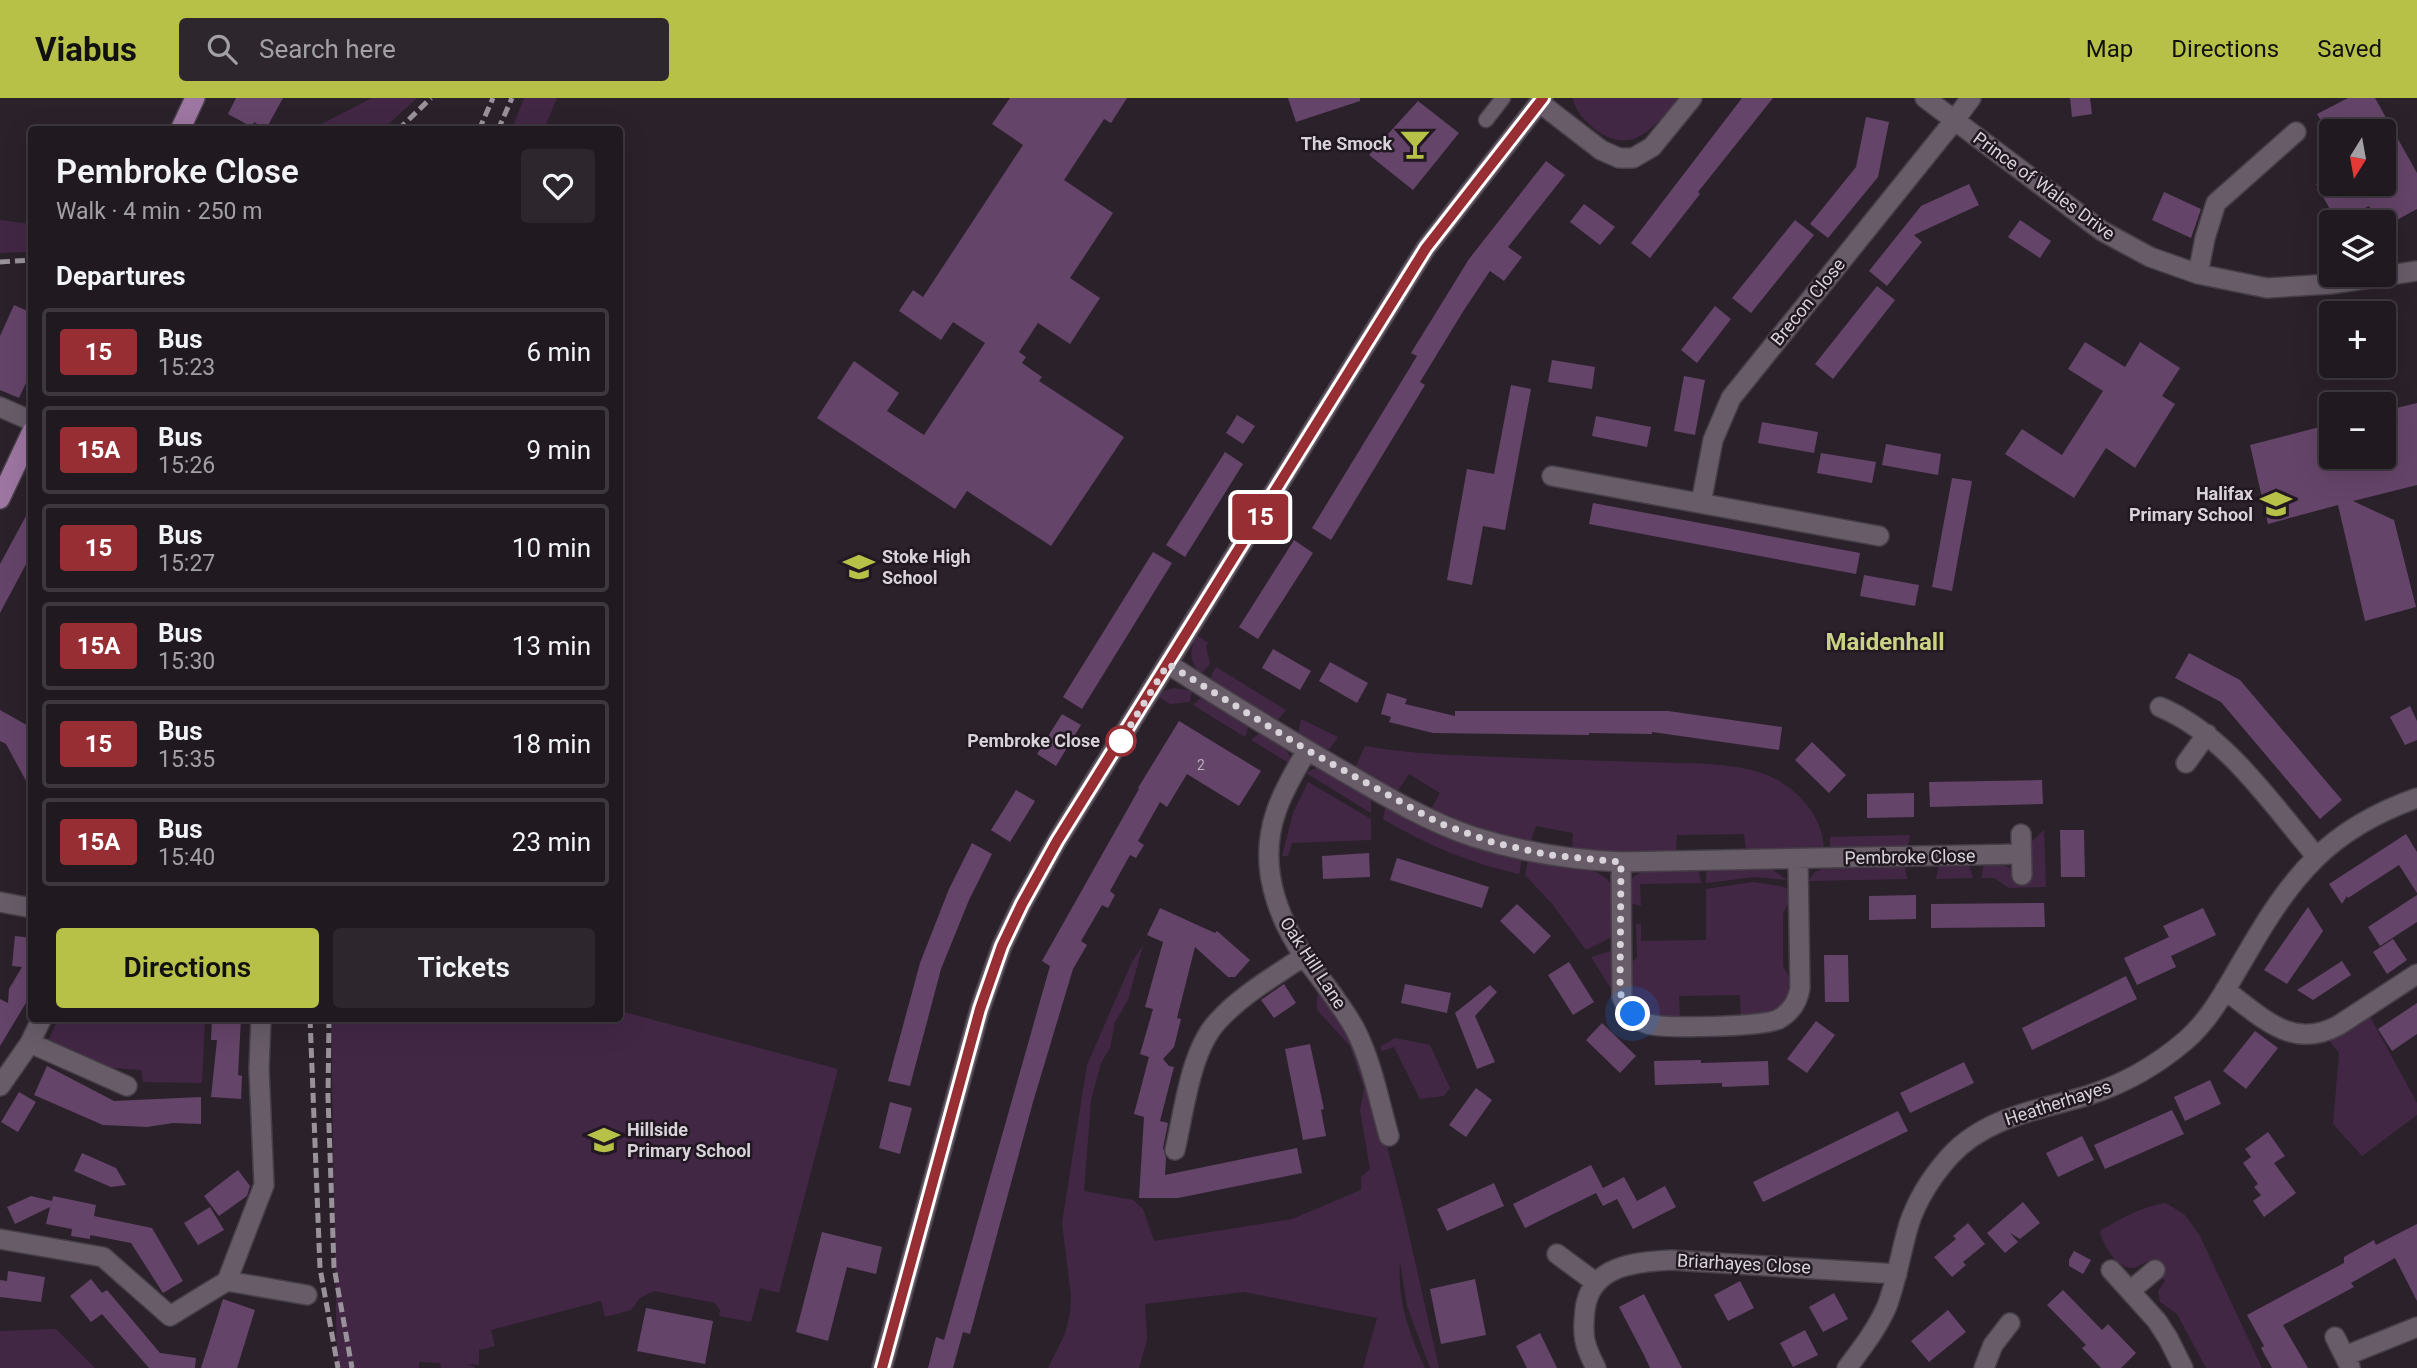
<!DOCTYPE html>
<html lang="en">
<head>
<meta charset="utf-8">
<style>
	body { margin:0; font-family:Roboto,sans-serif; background:#2d262d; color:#f1f3f6; height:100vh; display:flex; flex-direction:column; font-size:26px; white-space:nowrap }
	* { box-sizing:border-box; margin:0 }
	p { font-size:23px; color:#a2a0a5 }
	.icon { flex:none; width:38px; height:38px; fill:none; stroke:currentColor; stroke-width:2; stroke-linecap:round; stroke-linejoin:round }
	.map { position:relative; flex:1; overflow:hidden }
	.side { position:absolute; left:28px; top:28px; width:595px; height:896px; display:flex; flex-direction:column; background:#201920; border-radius:7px; box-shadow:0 7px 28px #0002,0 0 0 2px #3d383e }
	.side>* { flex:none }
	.badge { padding:0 14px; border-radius:5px; font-size:24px; line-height:46px }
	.needle { width:46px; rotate:191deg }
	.controls { position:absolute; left:2319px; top:21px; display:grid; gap:14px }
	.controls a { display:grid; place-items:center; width:77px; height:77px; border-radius:7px; background:#201920; box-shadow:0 7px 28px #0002,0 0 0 2px #3d383e; font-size:35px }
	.you { position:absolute; width:35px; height:35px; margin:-18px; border:5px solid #fff; border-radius:50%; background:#1a73e8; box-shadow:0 0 0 10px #1a73e833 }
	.map>.badge { position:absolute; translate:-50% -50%; box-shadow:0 0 0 4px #fff }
	h2 { padding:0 28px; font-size:26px; line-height:63px }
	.round { display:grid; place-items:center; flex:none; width:74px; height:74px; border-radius:7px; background:#2d262d }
	.summary { display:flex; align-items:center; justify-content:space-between; height:119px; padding:0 28px }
	h1 { font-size:33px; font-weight:600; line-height:52px }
	.primary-button { display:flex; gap:14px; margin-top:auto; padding:14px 28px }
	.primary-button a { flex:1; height:80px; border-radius:7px; background:#b8c147; color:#111; font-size:28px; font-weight:600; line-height:80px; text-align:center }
	.primary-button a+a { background:#2d262d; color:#f1f3f6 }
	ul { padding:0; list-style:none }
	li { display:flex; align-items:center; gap:21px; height:88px; margin:0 14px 10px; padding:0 14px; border:4px solid #3d383e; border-radius:7px }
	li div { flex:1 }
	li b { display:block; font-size:26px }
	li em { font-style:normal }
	li .badge { min-width:77px; font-weight:700; text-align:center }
	header { display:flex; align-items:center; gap:42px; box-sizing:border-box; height:98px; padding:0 35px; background:#b8c147; color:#111 }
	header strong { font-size:33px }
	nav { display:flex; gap:38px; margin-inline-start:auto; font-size:24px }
	.search { width:490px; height:63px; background:#2d262d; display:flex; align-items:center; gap:18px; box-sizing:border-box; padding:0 24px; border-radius:7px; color:#a2a0a5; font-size:26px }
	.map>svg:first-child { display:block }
	.green { fill:#422745 }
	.building { fill:#654469 }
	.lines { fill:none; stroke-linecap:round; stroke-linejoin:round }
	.pedestrian-casing { stroke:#463f47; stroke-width:17 }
	.minor-casing { stroke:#463f47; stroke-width:22 }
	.primary-casing { stroke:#463f47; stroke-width:22 }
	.pedestrian { stroke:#675c68; stroke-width:14 }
	.minor { stroke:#675c68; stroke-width:19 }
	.primary { stroke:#9d76a1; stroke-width:19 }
	.rail { stroke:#99929a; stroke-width:5; stroke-dasharray:10 5; stroke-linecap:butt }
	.line-casing { stroke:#fff; stroke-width:16 }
	.line { stroke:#962e33; stroke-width:10 }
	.walk { stroke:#d8d2d9; stroke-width:7; stroke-dasharray:0 12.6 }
	.stop-dot { fill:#fff; stroke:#962e33; stroke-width:3.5 }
	.labels { text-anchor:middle; stroke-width:5; stroke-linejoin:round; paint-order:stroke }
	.number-label { font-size:14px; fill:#bbaebd }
	.poi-label { font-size:18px; font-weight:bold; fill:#d8d2d9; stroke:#211822; text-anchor:end }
	.street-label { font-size:18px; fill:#d8d2d9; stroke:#211822 }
	.stop-label { font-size:18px; font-weight:bold; fill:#d8d2d9; stroke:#211822; text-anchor:end }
	.district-label { font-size:24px; font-weight:bold; fill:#cad285; stroke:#211822 }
</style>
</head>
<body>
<header>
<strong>Viabus</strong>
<div class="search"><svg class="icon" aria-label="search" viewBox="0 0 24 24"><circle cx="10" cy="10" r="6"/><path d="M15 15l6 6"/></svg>Search here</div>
<nav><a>Map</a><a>Directions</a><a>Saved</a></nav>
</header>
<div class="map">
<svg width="2417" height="1270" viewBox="0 0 2417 1270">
	<rect width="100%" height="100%" fill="#2b212b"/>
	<!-- green -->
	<path class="green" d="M372,0h45l-34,31h-71z
		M524,0h33l-13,31h-32z
		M1573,0h106c-26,31 -50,62 -89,27 -7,-7 -16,-16 -17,-27z
		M0,122l31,4v28l-31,1z
		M1197,537l11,8 -2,4 4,17 -9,10c-12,-12 -12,-24 -4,-39z
		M1216,569l70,43 -9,11 -66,-40 1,-7z
		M1174,590l18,3 -2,11 -20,2 -11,-7 5,-6z
		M1203,598l46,29 -4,12 -52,-32z
		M1301,621l37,18 -10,14 -30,-18z
		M1261,634c13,9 30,15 31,33l-41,-25z
		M1365,648c44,8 88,9 132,11 50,2 99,4 149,5 38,2 85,-1 121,13 31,13 57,42 57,76h-78l-2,-17 -67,1 -1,17 -67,2 -37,-3 1,-18 -37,-7 -6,17 -72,-20 -27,-14 9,-16 -31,-19 -12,18 -42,-24z
		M1318,669l53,28v18l-65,-40z
		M1308,684l63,37v21l-79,3 -4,13h-6l11,-43z
		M1386,706l136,55 -3,15c-49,-11 -93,-29 -136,-55z
		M2044,732l2,57 -37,1 -15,-10h-13l3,-14h18l9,5 5,12h14l-1,-37z
		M1910,737l-3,15 -77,1v-14z
		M1528,763c20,2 76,4 83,24 5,14 2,36 3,51l-28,14 -33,-45 -28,-30z
		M1969,766l4,14 -37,1 3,-14z
		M1905,767l2,14 -99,2 7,-9 14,-6z
		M1698,770l3,15 -61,1 1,22 -15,-4c1,-5 0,-12 2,-16 6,-23 51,-17 70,-18z
		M1711,770h59l17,12 -33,-3 -48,6v-10z
		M1753,784l27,4 11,4 1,4 -9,20v52l10,18c-10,29 -25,30 -52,34l-1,-23 -61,1 1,24c-40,-6 -48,-12 -54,-52l11,-11 -1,-33h5v17l65,-1v-51z
		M1143,847l-15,55 -13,22 -5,26 -9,15 -10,37 -7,91 49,9 10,9 11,32 138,-22 69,-29v-13l9,-8 -10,-59 4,-22 -14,-42 -33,-36v-12l4,-12 45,80 36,138 37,164h-9l-23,-62 -7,-44c-3,38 9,72 25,106h-62l14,-50 -133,-26 -99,12 2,36 -8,28h-91l17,-34 5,-20 1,-18 -9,-73 25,-158 45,-103z
		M1614,852v37l-2,3 -21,-33z
		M620,913l218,58 -59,224 -19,-5 -9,34 -32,-6 1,-6 -5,-7 -61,-12 -14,7 -9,12 -26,7 -4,-16 -110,29 4,16 -16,4v15l-12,-1 10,4h-36l-1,-5 -21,-1v6h-82l-6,-349 289,-1z
		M2368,915l49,90v12l-55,41 -29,-32 6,-71 -10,-12z
		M58,921h147l-3,64 -59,-1 -2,-12 -41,-3 -53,-24z
		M1395,940l35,7 20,43 -6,8 -24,3 -26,-52 -12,4 -2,-4z
		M2166,1105l19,12 15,21 62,132h-56l-29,-54 -17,-12 -2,-11 7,-10 -17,-20c-5,2 -11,7 -16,7 -15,0 -30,-24 -32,-37 21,-13 41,-24 66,-28z
		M56,1231l39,39h-95v-37z"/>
	<!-- building -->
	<path class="building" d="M236,0h47l-17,31 -12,-7 -2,5 -24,-13z
		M1010,0h117l-16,25 -7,-4 -40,61 49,33 -43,65 30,20 -30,46 -32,-21 -19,29 7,5 -4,6 20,14 -3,4 85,56 -73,109 -84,-55 -12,18 -138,-91 37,-57 45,32 -12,18 37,24 61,-92 -32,-21 -12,18 -42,-29 14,-21 10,7 100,-152 -31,-21z
		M1288,0h72v3l-64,21z
		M1742,0h31l-75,94 2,2 -50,64 -19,-15z
		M2070,0h20l2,16 -20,3z
		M2348,0h27l42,75v36l-33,18v-5h-6l-9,-16 -32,16 -21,-38h68v-53h-57l-10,-17z
		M1418,3l41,32 -46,57 -44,-35z
		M1866,19l23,5 -11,55 -50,61 -18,-14 46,-57z
		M1546,63l19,14 -57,72 14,10 -18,24 -14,-10 -26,39 -44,72 5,3 -94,155 -19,-12 105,-172 -6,-3 34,-55 24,-39z
		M1969,86l10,21 -65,30 8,7 -35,44 -18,-15 52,-65z
		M2164,94l37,17 -10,29 -39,-18z
		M1584,106l31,23 -15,18 -30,-23z
		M1795,122l19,15 -63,78 -19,-15z
		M2020,122l31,21 -11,17 -32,-21z
		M1877,188l18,14 -62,79 -18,-15z
		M14,207l18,8v57l-13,28 -19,-8v-54z
		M1715,208l16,13 -34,44 -16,-13z
		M2085,244l40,25 15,-25 40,26 -18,28 13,8 -40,64 -29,-20 -32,50 -69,-44 17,-25 40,26 41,-64 -35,-22z
		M1552,262l43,7 -3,22 -44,-7z
		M1684,278l21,4 -10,55 -21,-4z
		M1511,287l20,4 -26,141 -22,-4 -11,59 -25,-5 20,-111 27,5z
		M2417,305v82l-64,16 41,19 22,87 -51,14 -27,-116 -70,19 -18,-79 81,-21v33h53v-46z
		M1237,317l18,11 -12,18 -17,-11z
		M1596,318l55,11 -4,20 -55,-11z
		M1762,324l56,10 -4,21 -56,-10z
		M1886,346l55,10 -3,21 -56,-10z
		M1225,354l18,12 -58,93 -19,-12z
		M1821,355l55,9 -4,21 -55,-10z
		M1952,380l20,3 -20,110 -20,-4z
		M1593,405l267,50 -4,21 -267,-50z
		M32,407v48l-32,60v-49z
		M1294,442l19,13 -55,86 -19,-12z
		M1153,454l19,11 -90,146 -19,-12z
		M1864,477l55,10 -4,21 -55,-10z
		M1273,551l38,22 -11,19 -38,-22z
		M2189,555l51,27 102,120 -22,19 -99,-117 -46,-24z
		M1330,564l38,21 -11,20 -38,-22z
		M1387,595l20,6 -2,5 50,12v-5h213l114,16 -3,23 -127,-18v2l-63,-1v2l-156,-2 -44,-11 2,-5 -10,-3z
		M2410,608l7,15v19l-12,5 -15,-28z
		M0,612l32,18v64l-26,-48 -6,-3z
		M1062,616l19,11 -25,41 -19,-12z
		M1179,623l82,50 -22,35 -52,-32 -20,33 -7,-5 -22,39 6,4 -8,13 -6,-3 -20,36 5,4 -7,13 -6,-3 -21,36 6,4 -14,24 -40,133 -63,232 -7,-2 -10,36h-25l8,-31 8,3 106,-374 -8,-5 97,-172 -1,-1z
		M1812,644l34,33 -17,18 -34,-33z
		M2042,682l1,24 -113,3 -1,-25z
		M1016,692l19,11 -25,41 -19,-12z
		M1914,695v24l-47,1v-24z
		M2060,732h24l1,47h-24z
		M2406,736l11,18v41l-18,-28 -51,33 -1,-2 -5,8 -13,-20z
		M972,745l20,11 -23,46 -28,69 -31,117 -22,-5 32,-118 29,-74z
		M1369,755l1,24 -47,2 -1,-23z
		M1397,760l92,29 -7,21 -92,-28z
		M1916,797v24l-47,1v-24z
		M2417,797v27l-37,24 -12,-19z
		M2044,805l1,24 -114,1v-24z
		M1517,806l34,32 -17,18 -34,-33z
		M2308,809l15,24 -36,53 -23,-14z
		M1160,810l55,25 2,-2 33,29 -15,17h-7l-33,-30 -18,71 4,1 -7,28 -11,12 6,7 5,1 -14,54 8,2 -5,25 3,10 -1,17 132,-27 5,25 -124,25h-39l5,-81 -10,-3 15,-57 -9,-3 13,-45 -8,-2 18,-65 -16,-7z
		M2203,810l13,27 -45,21 5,11 -39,18 -13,-27 45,-21 -6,-11z
		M15,838l17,2v55l-32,53v-47l8,4 1,-14 13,-22 -10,-1z
		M2393,841l14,21 -20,14 -14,-22z
		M1824,857h24l1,47h-24z
		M2342,863l9,14 -38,25 -16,-10z
		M1569,864l25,40 -21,13 -25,-40z
		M2126,878l11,23 -105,51 -10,-22z
		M1284,886l12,19 -22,15 -13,-18z
		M1405,886l46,9 -4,20 -46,-10z
		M1490,887l7,7 -22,24 20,46 -18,7 -22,-56z
		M2417,905v31l-25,17 -14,-22z
		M212,920h29l-3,57 4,1 -1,23 -30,-2 6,-57h-6z
		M1816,923l19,14 -28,38 -20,-14z
		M1602,925l34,33 -16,17 -34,-33z
		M2255,933l23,17 -32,41 -23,-18z
		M1310,946l14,65 -3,1 5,26 -23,4 -18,-91z
		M1701,962v3l67,-2 1,24 -47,2v-4l-67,2 -1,-24z
		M1964,964l10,21 -64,30 -10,-20z
		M47,968l67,35 87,-4v27l-28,-1 -26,4 -44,-2 -69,-30z
		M2210,982l11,24 -36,17 -11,-24z
		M1476,990l16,12 -26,37 -17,-12z
		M19,994l17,10 -18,30 -17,-10z
		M890,1004l22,6 -12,46 -21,-6z
		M2172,1012l12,24 -79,35 -11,-24z
		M1898,1013l10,20 -145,71 -10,-20z
		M2268,1034l17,24 -11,7 22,30 -32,24 -11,-16 8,-6 -7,-8 4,-3 -15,-21 8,-6 -6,-8z
		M2082,1038l12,24 -36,17 -12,-24z
		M82,1055l34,15 10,17 -15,2 -37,-16z
		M1591,1067l12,23 21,-11 13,24 28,-15 11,21 -43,22 -16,-30 -14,7 -7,-13 -71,35 -12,-24z
		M238,1072l12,16 -3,10 -28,20 -15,-20z
		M1494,1085l10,23 -57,25 -10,-22z
		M31,1098l21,5 1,-5 43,9 -2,11 58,12 31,53 -20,12 -32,-50 -41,-8v4l-19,-3 1,-7 -26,-5 4,-17 -35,17 -8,-17z
		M2023,1104l17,21 -20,16 -10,-6 8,9 -13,11 -18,-20z
		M210,1109l14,23 -26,15 -14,-22z
		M1968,1125l17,21 -22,18 3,3 -14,12 -18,-20 22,-18 -3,-3z
		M2417,1126v77l-22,-43 -44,25 3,4 -71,38 25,43h-36l-11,-20 3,-2 -17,-31 97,-52v-6l30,-17 2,5z
		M822,1134l60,15 -6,27 -29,-7 -19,74 -32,-9z
		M2074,1153l17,9 -8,14 -14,-8v-6z
		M8,1173l37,6 -4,25 -41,-5v-17l7,1z
		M91,1181l11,14 5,-3 53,63 36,5 -1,10h-46l-47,-54 -11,8 -21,-26z
		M1475,1181l11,56 -45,9 -11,-55z
		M1740,1183l14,27 -26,13 -14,-26z
		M2063,1192l39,40 6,-6 28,29 -15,15h-20l-19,-20 4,-3 -39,-40z
		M1834,1195l14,26 -25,13 -14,-25z
		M1644,1196l8,16 30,58h-32l-6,-13 -25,-48z
		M223,1201l32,11 -18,58h-36z
		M646,1210l67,13 -8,43 -68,-13z
		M1948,1212l18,22 -37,30 -18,-21z
		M1805,1232l13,25 -25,12 -13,-24z
		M1540,1235l17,35h-30l-11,-22z"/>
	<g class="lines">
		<defs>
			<path id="pedestrian" d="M1486,22l17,-22"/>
			<path id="minor" d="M1925,0l177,133 48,26 48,17 69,14 64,-4 86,-13
				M1540,5l61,47 18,8h14l19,-11 40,-49
				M2198,176l7,-36 11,-35 80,-71
				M0,309l32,14
				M1552,378l327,60
				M1701,405l12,-63 18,-42 223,-277 17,-23
				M1168,566c57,37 115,72 173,106 43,25 85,51 133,67 48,15 97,23 147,25l400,-8
				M2160,609c65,27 111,96 156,149
				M1307,652c-11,20 -24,40 -31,62 -18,52 0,104 30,147 17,23 35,45 49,70 17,33 24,72 34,107
				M2186,665l21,-29
				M2021,736l1,41
				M1621,764l1,135c4,11 13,23 26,27 18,5 115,3 131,-5 12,-7 19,-18 21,-31l-2,-128
				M0,804l32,6
				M2225,892c37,27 67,61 114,35l78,-51
				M30,945l97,43
				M0,988l30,-43 12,-25
				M1175,1052c9,-38 15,-98 42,-128 24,-27 58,-46 87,-66
				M0,1141l103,18 67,59 57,-35 80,14
				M1557,1156l38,28
				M2111,1172l46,51 11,17 15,30
				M227,1183l37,-96 -5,-116 2,-51
				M2130,1193l25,-21
				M2335,1239l15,30
				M2345,1258l72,-29
				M882,1270l98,-359 22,-63 20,-42 35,-63 369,-593 117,-150
				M1596,1270c-12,-23 -14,-32 -11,-58 5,-44 49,-48 86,-50l226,14
				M1847,1270c15,-20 30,-39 40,-62 10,-27 14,-55 22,-82 8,-24 24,-49 41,-68 37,-40 90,-46 139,-61 34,-11 68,-30 96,-54 27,-23 43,-56 61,-86 45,-78 82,-126 171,-157
				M1984,1270l9,-23 17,-22"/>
			<path id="primary" d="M180,32l15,-32
				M0,401l32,-68"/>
		</defs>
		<!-- pedestrian casing -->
		<use href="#pedestrian" class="pedestrian-casing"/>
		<!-- minor casing -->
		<use href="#minor" class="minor-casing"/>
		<!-- primary casing -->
		<use href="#primary" class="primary-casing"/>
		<!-- pedestrian -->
		<use href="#pedestrian" class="pedestrian"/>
		<!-- minor -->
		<use href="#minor" class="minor"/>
		<!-- primary -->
		<use href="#primary" class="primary"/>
		<!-- rail -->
		<path class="rail" d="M398,32l33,-32
			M479,32l14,-32
			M498,32l14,-32
			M0,164l32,-2
			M310,920l10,250 18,100
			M329,920l-1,79 6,170 18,101"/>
	</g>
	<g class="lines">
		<defs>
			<path id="line" d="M882,1270l98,-359 22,-63 20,-42 35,-63 369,-593 117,-150"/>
		</defs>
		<!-- line casing -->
		<use href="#line" class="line-casing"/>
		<!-- line -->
		<use href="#line" class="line"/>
		<!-- walk -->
		<path class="walk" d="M1121,643l-5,8 52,-85 139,86 132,73 56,20 54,12 72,7 -1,130 5,13 8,9"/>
	</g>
	<!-- icons -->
	<defs>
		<symbol id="bar-bare" viewBox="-9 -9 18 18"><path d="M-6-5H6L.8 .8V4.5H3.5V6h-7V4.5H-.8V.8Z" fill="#b8c147" stroke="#211822" stroke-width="2.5" paint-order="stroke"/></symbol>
		<symbol id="school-bare" viewBox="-9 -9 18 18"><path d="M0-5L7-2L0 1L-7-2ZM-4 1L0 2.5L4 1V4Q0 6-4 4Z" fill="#b8c147" stroke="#211822" stroke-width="2.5" paint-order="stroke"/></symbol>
	</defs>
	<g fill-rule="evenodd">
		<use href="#bar-bare" x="1393" y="24" width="44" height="44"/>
		<use href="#school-bare" x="2254" y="384" width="44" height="44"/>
		<use href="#school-bare" x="837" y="447" width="44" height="44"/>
		<use href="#school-bare" x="582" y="1020" width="44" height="44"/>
	</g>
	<!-- markers -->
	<circle class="stop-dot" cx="1121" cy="643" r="14"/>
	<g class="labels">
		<!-- number labels -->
		<g class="number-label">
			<text x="1201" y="672">2</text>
		</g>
		<!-- poi labels -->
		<g class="poi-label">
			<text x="1392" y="52">The Smock</text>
			<text x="2253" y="402">Halifax<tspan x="2253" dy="21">Primary School</tspan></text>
			<text x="882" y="465" text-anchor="start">Stoke High<tspan x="882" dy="21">School</tspan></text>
			<text x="627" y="1038" text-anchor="start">Hillside<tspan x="627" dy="21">Primary School</tspan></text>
		</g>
		<!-- street labels -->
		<g class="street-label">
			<text transform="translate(2044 88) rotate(36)" y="6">Prince of Wales Drive</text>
			<text transform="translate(1808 204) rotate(-51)" y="6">Brecon Close</text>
			<text transform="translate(1910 759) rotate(-1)" y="6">Pembroke Close</text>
			<text transform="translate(1313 865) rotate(57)" y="6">Oak Hill Lane</text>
			<text transform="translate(2058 1005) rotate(-18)" y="6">Heatherhayes</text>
			<text transform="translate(1744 1166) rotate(3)" y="6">Briarhayes Close</text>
		</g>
		<!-- stop labels -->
		<g class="stop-label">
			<text x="1100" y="649">Pembroke Close</text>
		</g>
		<!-- district labels -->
		<g class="district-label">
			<text x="1885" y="552">Maidenhall</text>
		</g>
	</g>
</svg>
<div class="controls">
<a><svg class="needle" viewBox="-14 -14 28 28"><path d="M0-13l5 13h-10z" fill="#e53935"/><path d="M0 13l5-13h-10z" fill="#a2a0a5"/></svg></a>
<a><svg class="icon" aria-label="layers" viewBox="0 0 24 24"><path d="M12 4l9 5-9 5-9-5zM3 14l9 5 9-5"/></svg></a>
<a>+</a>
<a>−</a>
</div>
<div class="you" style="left:1633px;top:916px"></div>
<b class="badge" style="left:1260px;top:419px;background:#962e33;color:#fff">15</b>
<section class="side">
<div class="summary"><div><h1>Pembroke Close</h1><p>Walk · 4 min · 250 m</p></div><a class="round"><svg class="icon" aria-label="heart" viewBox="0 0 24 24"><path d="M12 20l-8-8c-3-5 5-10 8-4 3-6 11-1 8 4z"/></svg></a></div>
<h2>Departures</h2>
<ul>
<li><span class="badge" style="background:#962e33;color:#fff">15</span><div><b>Bus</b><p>15:23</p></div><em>6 min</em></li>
<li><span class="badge" style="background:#962e33;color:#fff">15A</span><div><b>Bus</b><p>15:26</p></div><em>9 min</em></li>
<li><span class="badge" style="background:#962e33;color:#fff">15</span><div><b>Bus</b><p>15:27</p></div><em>10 min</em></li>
<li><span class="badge" style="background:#962e33;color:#fff">15A</span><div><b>Bus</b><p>15:30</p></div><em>13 min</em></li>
<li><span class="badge" style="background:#962e33;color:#fff">15</span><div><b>Bus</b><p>15:35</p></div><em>18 min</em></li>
<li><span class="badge" style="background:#962e33;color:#fff">15A</span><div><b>Bus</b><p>15:40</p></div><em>23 min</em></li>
</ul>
<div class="primary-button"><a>Directions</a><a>Tickets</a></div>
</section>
</div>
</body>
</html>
